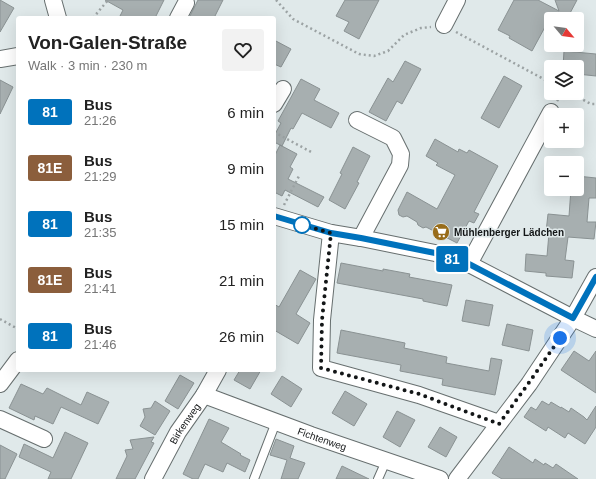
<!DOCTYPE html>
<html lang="en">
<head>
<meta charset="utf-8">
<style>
	body { margin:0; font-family:Arial,sans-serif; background:#f2f2f2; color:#222; height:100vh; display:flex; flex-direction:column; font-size:15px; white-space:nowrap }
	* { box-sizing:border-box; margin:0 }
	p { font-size:13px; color:#767676 }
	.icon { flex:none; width:22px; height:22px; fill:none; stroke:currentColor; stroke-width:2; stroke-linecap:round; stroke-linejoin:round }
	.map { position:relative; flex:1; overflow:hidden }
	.side { position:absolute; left:16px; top:16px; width:260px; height:356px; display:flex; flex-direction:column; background:#fff; border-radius:4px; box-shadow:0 4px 16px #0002 }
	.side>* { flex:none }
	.badge { padding:0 8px; border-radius:3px; font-size:14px; line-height:26px }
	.needle { width:26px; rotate:119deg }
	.buttons { position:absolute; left:544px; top:12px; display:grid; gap:8px }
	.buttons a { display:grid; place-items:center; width:40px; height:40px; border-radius:4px; background:#fff; box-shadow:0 4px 16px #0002; font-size:20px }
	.you { position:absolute; width:20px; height:20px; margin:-10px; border:3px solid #fff; border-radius:50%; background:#1a73e8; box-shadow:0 0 0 6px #1a73e833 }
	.map>.badge { position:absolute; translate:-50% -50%; box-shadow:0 0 0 2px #fff }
	.round { display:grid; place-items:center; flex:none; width:42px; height:42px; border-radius:4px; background:#f2f2f2 }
	.headline { display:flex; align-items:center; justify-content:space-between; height:68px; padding:0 12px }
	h1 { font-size:19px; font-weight:700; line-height:30px }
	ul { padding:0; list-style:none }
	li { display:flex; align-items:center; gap:12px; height:56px; padding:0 12px }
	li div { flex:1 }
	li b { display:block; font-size:15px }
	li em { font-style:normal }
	li .badge { min-width:44px; font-weight:700; text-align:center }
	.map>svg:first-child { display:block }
	.building { fill:#a7afb0; stroke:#8a9293 }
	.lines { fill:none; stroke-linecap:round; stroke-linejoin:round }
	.service-casing { stroke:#676f6f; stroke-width:10 }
	.minor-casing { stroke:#676f6f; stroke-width:18 }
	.path { stroke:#9ca3a4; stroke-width:2.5; stroke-dasharray:2 3; stroke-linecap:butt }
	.service { stroke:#fff; stroke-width:8 }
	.minor { stroke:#fff; stroke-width:16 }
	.line-casing { stroke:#fff; stroke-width:9 }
	.line { stroke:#0072bc; stroke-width:6 }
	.walk { stroke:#131617; stroke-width:4; stroke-dasharray:0 7.2 }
	.stop-dot { fill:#fff; stroke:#0072bc; stroke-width:2 }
	.labels { text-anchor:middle; stroke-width:3; stroke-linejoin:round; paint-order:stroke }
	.poi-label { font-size:10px; font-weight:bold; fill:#131617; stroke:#e0e9ea; text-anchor:start }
	.street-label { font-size:10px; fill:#131617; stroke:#e0e9ea }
</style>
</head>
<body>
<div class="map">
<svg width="596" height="479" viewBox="0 0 596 479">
	<rect width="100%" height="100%" fill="#e0e9ea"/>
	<!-- building -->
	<path class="building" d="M0,0l14,8 -14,24z
		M105,0h59l-9,18h-36l4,-8z
		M198,0h25l-9,18h-25z
		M345,0h34l-20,39 -15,-8 5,-9 -13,-6z
		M514,0h24l21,11 -4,-11h22l-9,17 5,2h-22v11l-6,-3 -13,24 -23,-13 1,-2 -12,-6z
		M274,40l17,9 -10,18 -7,-3z
		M564,51l32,3v22l-19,-2v-7h-14z
		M405,61l16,8 -19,35 -5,-3 -11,20 -17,-9 19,-34 5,4z
		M504,76l18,10 -23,42 -18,-10z
		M301,79l19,10 -6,11 25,13 -8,15 -29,-15 -9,16 -2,-1 -9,18 -8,-4v-6l7,-13 -3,-2z
		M0,80l13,7 -13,27z
		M435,139l23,13 1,-3 8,4 2,-3 29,16 -24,46 5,2 -5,9 -5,-2 -12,22 -31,-16 -3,1 -5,-3 -1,-3 -10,-6 -4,1 -4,-2 -1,-5 9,-18 30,17 18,-34 -19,-10 2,-2 -12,-7z
		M280,145l17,9 -7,13 3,2 -5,10 36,18 -6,10 -33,-17 -3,6 -8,-4v-35z
		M353,147l17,9 -13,26 2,1 -14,26 -16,-9 13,-26 -2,-1z
		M577,176l19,2v20h-7l-2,24h9l-2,17 -26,-2 -3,23 9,1 -2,17 -26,-2v-3l-21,-2 1,-17 21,2 2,-23 -3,-1 2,-18 21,2 2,-27h6z
		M341,263l42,8v-2l27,5 -1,3 43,8 -5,21 -24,-5v-2l-86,-16z
		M300,270l16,9 -20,35 14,9 -12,21 -24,-14v-26l5,3z
		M466,300l27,5 -4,21 -27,-5z
		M507,324l26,6 -4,21 -27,-6z
		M341,330l64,13 -1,5 43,9 -1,6 43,8 2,-13 11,2 -7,35 -53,-10 1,-6 -43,-8 1,-6 -64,-12z
		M574,351l15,10 7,-10v42l-35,-23z
		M240,370h21l-11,19 -16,-9z
		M180,375l14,8 -16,26 -13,-8z
		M282,376l20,13 -11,18 -20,-13z
		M21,384l22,10 4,-6 34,17 6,-13 22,10 -11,22 -37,-17 -8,17 -18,-8 -1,4 -25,-12z
		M345,391l22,13 -13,22 -22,-13z
		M155,401l15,10 -15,24 -15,-9 5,-9 -2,-8 8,-1z
		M542,401l7,4 2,-3 10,6v-1l8,5 2,-4 13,9 3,3 9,-14v21l-11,17 -17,-11 -3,5 -17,-11 -2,4 -22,-14 7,-10 5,3z
		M397,411l18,9 -15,27 -17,-10z
		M209,419l20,9 -8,14 20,12 -1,1 10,5 -5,12 -18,-9 -4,9 -18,-8 -7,15h-5l-10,-5z
		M440,427l17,10 -11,20 -18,-10z
		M65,432l23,11 -17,36h-23l3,-7 -32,-15 5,-13 29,14z
		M154,437l-3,5 3,1 -19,36h-19l11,-23 -2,-6 8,-1 -3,-9z
		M276,439l18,7 -4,12 15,5 -7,16h-17l6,-19 -17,-5z
		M0,445l17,9 -12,25h-5z
		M509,447l24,16 2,-4 9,6 1,-2 8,5 3,-4 22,15h-76l-10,-6z
		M342,466l27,13h-33z"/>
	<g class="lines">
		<defs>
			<path id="service" d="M254,479l22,-57
				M378,479l8,-18"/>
			<g id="minor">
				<path d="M53,0l5,18"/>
				<path d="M178,18l8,-15"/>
				<path d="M444,25l13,-25"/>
				<path d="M0,59l18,-3"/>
				<path d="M274,104l9,-15"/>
				<path d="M357,120l36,18 8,16 -1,11 -39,73"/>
				<path d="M274,216l57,17 30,5 74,15 34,11 104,54 23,11"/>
				<path d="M331,233l-9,87 -1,48 98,27 80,28"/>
				<path d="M469,264l82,-152"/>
				<path d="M0,384l18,-24"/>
				<path id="s1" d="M204,395l107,40 129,44"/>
				<path d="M0,419l44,20"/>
				<path id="s2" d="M153,479l25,-47 26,-37 14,-25"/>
				<path d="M457,479l72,-95 44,-66 23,-41"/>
			</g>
		</defs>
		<!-- service casing -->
		<use href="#service" class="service-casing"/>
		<!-- minor casing -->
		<use href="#minor" class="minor-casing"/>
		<!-- path -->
		<path class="path" d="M276,0l17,19 66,35 15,2 14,-5 16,-16 17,-7 10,-1
			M93,18l15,-18
			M456,32l95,51
			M570,93l21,11h5
			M557,101l5,-8
			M274,132l39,21
			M284,205l16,-31
			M0,319l18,10"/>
		<!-- service -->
		<use href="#service" class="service"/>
		<!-- minor -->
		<use href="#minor" class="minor"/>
	</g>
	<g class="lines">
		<defs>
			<path id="line" d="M274,216l57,17 30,5 74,15 34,11 104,54 23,-41"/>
		</defs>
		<!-- line casing -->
		<use href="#line" class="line-casing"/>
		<!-- line -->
		<use href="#line" class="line"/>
		<!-- walk -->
		<path class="walk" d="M302,225l29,8 -9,87 -1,48 98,26 80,30 29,-40 32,-46"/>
	</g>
	<!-- icons -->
	<defs>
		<symbol id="supermarket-disc" viewBox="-11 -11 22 22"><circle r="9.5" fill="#986c1a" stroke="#e0e9ea"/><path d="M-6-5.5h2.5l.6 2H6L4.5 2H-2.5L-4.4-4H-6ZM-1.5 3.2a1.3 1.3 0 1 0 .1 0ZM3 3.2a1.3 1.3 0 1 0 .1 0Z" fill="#fff"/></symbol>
	</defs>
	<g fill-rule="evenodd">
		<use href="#supermarket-disc" x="431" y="222" width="20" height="20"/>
	</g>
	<!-- markers -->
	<circle class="stop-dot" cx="302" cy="225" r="8"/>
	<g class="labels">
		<!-- poi labels -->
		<g class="poi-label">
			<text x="454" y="236">Mühlenberger Lädchen</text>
		</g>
		<!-- street labels -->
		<g class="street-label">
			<text dy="4" stroke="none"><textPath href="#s2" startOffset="64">Birkenweg</textPath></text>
			<text dy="4" stroke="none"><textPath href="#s1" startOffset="126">Fichtenweg</textPath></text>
		</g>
	</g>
</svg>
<div class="buttons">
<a><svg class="needle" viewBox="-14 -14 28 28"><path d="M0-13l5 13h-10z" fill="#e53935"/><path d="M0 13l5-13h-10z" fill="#767676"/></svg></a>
<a><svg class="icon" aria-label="layers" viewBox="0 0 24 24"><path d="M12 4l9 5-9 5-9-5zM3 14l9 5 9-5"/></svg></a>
<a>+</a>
<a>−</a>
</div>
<div class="you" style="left:560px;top:338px"></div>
<b class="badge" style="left:452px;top:259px;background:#0072bc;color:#fff">81</b>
<section class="side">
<div class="headline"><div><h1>Von-Galen-Straße</h1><p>Walk · 3 min · 230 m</p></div><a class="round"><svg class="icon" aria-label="heart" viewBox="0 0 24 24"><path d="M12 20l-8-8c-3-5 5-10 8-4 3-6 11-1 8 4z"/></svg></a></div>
<ul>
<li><span class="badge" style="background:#0072bc;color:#fff">81</span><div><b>Bus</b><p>21:26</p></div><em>6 min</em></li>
<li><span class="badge" style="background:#8b5e3c;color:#fff">81E</span><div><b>Bus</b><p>21:29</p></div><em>9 min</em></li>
<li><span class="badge" style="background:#0072bc;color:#fff">81</span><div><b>Bus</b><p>21:35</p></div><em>15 min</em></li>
<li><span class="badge" style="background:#8b5e3c;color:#fff">81E</span><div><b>Bus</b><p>21:41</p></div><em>21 min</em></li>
<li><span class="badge" style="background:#0072bc;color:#fff">81</span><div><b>Bus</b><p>21:46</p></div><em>26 min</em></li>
</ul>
</section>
</div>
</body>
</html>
